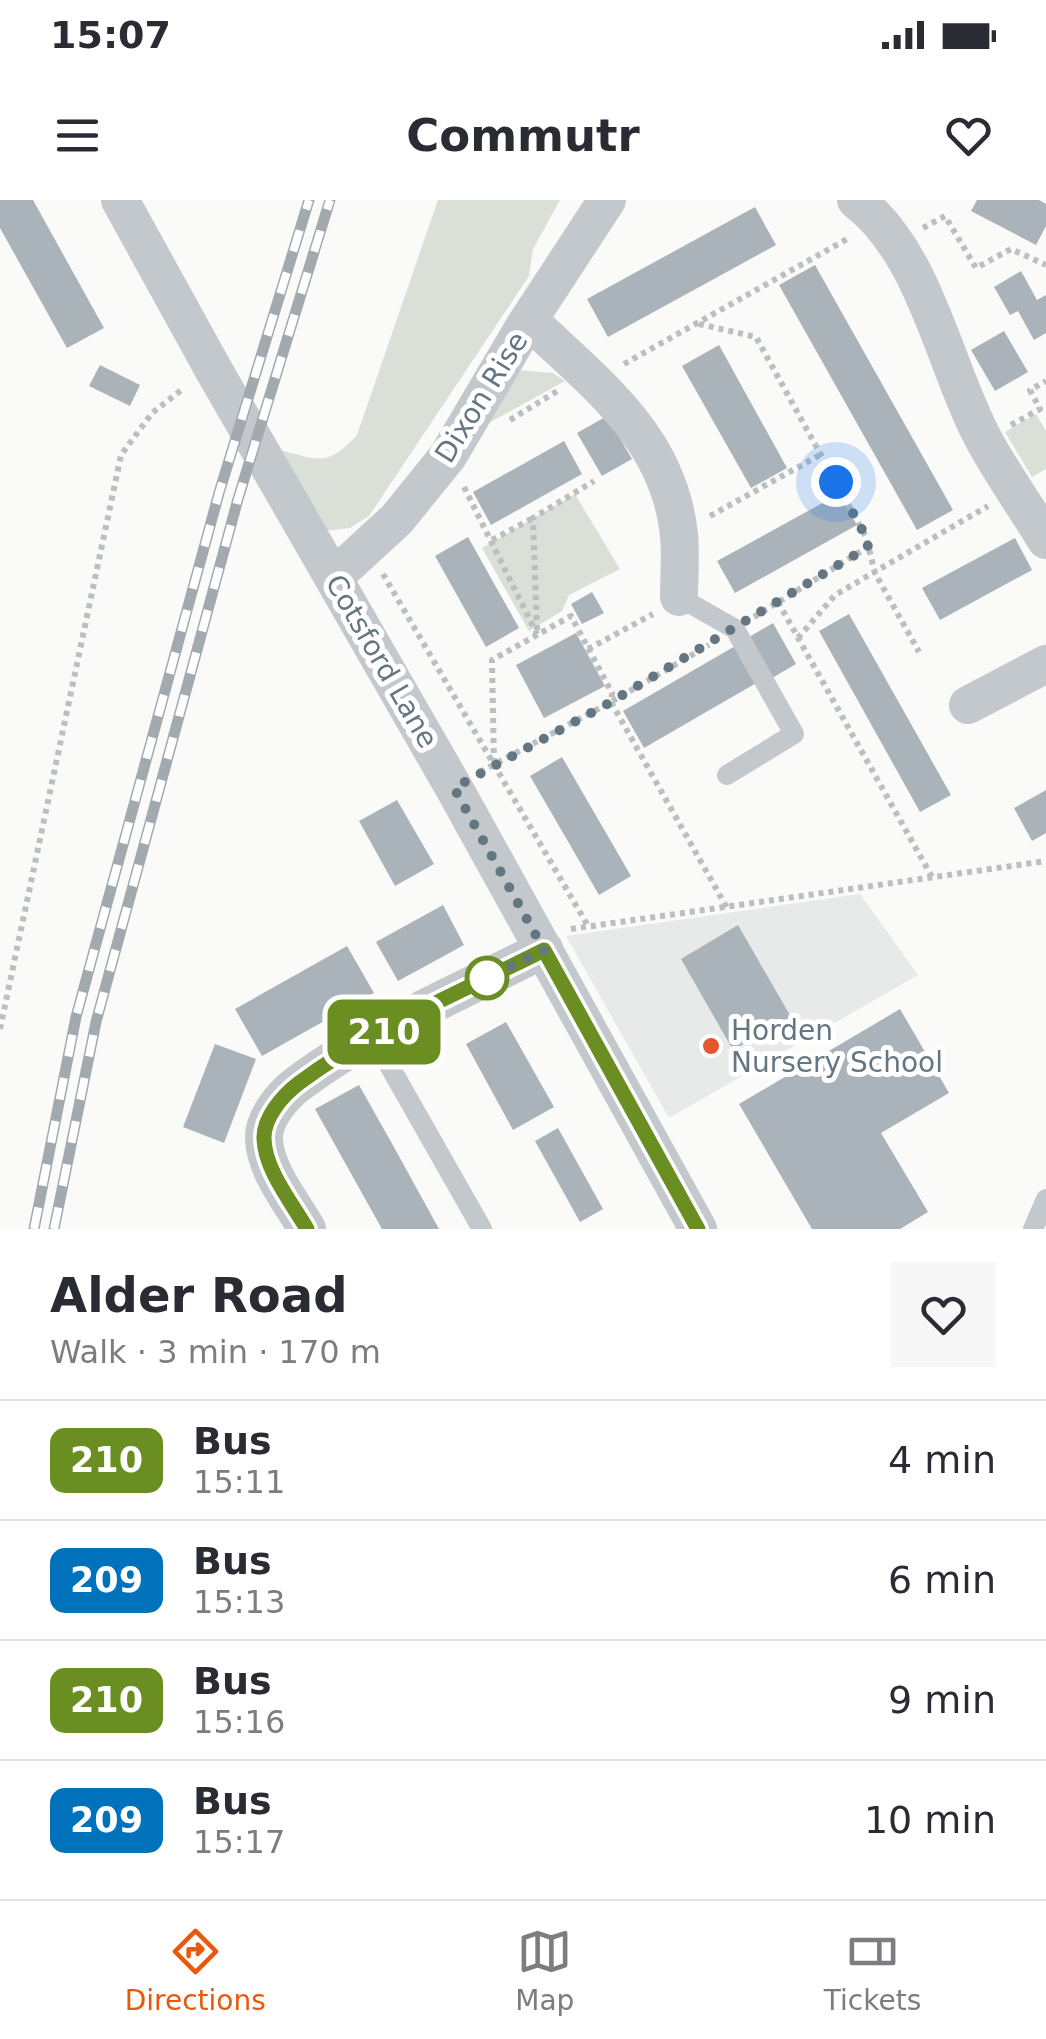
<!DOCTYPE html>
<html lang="en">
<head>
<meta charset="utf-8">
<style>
	body { margin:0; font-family:"DejaVu Sans",sans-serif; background:#f7f7f7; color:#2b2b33; height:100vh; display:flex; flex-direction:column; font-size:38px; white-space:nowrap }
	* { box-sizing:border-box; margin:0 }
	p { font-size:32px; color:#7c7c81 }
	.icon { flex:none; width:55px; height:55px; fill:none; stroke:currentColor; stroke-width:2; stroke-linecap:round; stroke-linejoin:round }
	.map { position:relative; height:1029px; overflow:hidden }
	.panel { display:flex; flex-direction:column; background:#fff; flex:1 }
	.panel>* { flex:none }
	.badge { padding:0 20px; border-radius:15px; font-size:35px; line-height:65px }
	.you { position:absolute; width:50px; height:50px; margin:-25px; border:8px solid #fff; border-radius:50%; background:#1a73e8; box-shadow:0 0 0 15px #1a73e833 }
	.map>.badge { position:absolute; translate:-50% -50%; box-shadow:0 0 0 5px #fff }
	.round { display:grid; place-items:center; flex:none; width:105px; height:105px; border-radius:0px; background:#f7f7f7 }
	.headline { display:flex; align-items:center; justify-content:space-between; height:170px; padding:0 50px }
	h1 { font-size:48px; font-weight:700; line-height:75px }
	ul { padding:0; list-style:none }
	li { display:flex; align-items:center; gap:30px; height:120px; padding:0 50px; border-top:2px solid #e1e1e2 }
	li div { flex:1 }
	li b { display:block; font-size:38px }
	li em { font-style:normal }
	li .badge { min-width:110px; font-weight:700; text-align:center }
	.status { display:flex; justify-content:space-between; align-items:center; height:70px; padding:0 50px; background:#fff; direction:ltr }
	.status svg { height:28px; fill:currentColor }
	header { display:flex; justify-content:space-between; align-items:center; height:130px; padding:0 50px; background:#fff; font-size:45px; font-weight:700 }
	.tabs { display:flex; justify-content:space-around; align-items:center; height:140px; border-top:2px solid #e1e1e2; background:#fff; font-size:28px; color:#7c7c81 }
	.tabs a { display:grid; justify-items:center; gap:5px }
	.tabs .current { color:#ea580c }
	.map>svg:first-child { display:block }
	.built { fill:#e8e9e9 }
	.green { fill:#dadfd7 }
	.building { fill:#aab3b9 }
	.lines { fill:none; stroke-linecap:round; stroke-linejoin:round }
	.path { stroke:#bbbfc2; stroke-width:6; stroke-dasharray:5 5; stroke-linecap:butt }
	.service { stroke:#c3c8cc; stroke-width:20 }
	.minor { stroke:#c3c8cc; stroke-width:38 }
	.rail-casing { stroke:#a2aab0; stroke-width:11 }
	.rail { stroke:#fff; stroke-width:8; stroke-dasharray:22; stroke-linecap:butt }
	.line-casing { stroke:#fff; stroke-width:22 }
	.line { stroke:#6b8e23; stroke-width:15 }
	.walk { stroke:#657683; stroke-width:10; stroke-dasharray:0 18 }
	.stop-dot { fill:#fff; stroke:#6b8e23; stroke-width:5 }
	.poi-dot { fill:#e4572e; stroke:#fff; stroke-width:4 }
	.labels { text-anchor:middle; stroke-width:10; stroke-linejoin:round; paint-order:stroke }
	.street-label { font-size:28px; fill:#657683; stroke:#fff }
	.poi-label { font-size:28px; fill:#657683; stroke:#fff; text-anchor:start }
</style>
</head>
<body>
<div class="status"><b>15:07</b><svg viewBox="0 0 49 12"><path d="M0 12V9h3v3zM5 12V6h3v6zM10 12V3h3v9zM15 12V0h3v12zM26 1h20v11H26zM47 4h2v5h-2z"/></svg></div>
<header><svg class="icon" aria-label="menu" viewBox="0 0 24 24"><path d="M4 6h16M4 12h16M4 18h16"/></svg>Commutr<svg class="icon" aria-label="heart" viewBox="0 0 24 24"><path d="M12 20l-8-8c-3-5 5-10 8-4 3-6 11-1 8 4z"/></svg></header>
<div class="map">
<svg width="1046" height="1029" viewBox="0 0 1046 1029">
	<rect width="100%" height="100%" fill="#fafaf8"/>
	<!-- built -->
	<path class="built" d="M860,694l58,81 -249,143 -103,-182z"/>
	<!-- green -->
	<path class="green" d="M438,0h122l-27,49 -4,27 -160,240 -19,12 -26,3 -48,-82c41,10 50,20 81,-14z
		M517,170l36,3 12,8 -98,54z
		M1036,214l10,17v38l-14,8 -27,-45z
		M575,294l45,75 -51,26 -7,16 -33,20 -47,-83z"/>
	<!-- building -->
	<path class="building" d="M0,0h33l71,128 -37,20 -67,-120z
		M977,0h62l7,4v22l-10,19 -65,-34z
		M755,7l21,38 -168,92 -21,-38z
		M815,65l138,245 -36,20 -138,-245z
		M1021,71l16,29 9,-5v38l-12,7 -16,-29 -8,4 -16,-28z
		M1004,131l24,41 -33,19 -24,-41z
		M719,145l68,123 -36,20 -69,-122z
		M100,165l40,20 -10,21 -41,-20z
		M607,216l25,43 -30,17 -25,-43z
		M564,241l18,33 -91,51 -18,-33z
		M839,294l18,31 -122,68 -18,-32z
		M468,337l51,91 -33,19 -51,-91z
		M1015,338l17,32 -92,50 -18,-32z
		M592,392l12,21 -22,11 -11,-20z
		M849,414l102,181 -31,17 -101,-181z
		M773,423l23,41 -24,14 -23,-41z
		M576,433l29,53 -61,32 -28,-53z
		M737,445l21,37 -114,66 -21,-37z
		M562,557l69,119 -32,19 -69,-119z
		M1046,590v43l-14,8 -18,-33z
		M397,600l37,64 -39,22 -36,-65z
		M443,705l21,40 -66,36 -22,-39z
		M738,725l53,92 -58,33 -52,-91z
		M347,746l27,47 -112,63 -27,-47z
		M900,809l49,84 -68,40 47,79 -28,17h-88l-73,-125z
		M506,822l48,85 -41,23 -47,-86z
		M215,844l41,15 -32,84 -41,-16z
		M359,885l36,64 44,80h-57l-19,-34 -48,-86z
		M558,928l45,81 -23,13 -45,-81z"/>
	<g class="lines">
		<!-- path -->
		<path class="path" d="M923,28l22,-12 31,52 35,-19 35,16
			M699,124l57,13 110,200 9,36 44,79
			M624,164l225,-126
			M510,220l49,-30
			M1011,225l29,-16 -10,-19 16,-9
			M464,287l73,147
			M710,316l110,-61
			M492,340l41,-22
			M383,374l205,352
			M778,402l154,275
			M754,417l114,-70
			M537,430l-4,-112 61,-37
			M798,438l37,-43 153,-89
			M588,449l65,-35
			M494,563l-2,-103 79,-44 41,77 -1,9 116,206
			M480,572l131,-70 98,-57
			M571,729l475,-68
			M0,829l121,-574 31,-42 32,-25"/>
		<!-- service -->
		<path class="service" d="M679,397l56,32 59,105 -67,41
			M373,837l109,192
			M1033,1029l13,-30"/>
		<!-- minor -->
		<path class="minor" d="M120,0l92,167 242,421 244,441
			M856,0c70,53 88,167 129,242 18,33 41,65 61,98
			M529,120c66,64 140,116 150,215 2,20 0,42 0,62
			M334,377l63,-58 51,-63 76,-129 83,-127
			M968,505l78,-41
			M307,1029c-15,-26 -42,-59 -43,-90 -1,-21 19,-44 35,-56 74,-55 164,-92 245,-134"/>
		<defs>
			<path id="rail" d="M34,1029l42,-212 143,-524 90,-293
				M54,1029l42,-207 142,-523 92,-299"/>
		</defs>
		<!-- rail casing -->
		<use href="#rail" class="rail-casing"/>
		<!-- rail -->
		<use href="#rail" class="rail"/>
	</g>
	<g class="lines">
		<defs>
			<path id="line" d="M307,1029c-15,-26 -42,-59 -43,-90 -1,-21 19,-44 35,-56 74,-55 164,-92 245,-133l154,279"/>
		</defs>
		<!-- line casing -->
		<use href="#line" class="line-casing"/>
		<!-- line -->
		<use href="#line" class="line"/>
		<!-- walk -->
		<path class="walk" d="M487,778l-12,6 69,-34 -90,-162 157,-86 257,-155 -2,-10 -30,-55"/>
	</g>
	<!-- markers -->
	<circle class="stop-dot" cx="487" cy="778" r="20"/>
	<circle class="poi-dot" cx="711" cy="846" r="10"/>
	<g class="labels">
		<!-- street labels -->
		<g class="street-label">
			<text transform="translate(481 197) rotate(-58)" y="10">Dixon Rise</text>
			<text transform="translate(382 461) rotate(60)" y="10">Cotsford Lane</text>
		</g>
		<!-- poi labels -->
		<g class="poi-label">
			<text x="731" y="840">Horden<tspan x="731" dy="32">Nursery School</tspan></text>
		</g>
	</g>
</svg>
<div class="you" style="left:836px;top:282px"></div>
<b class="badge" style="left:384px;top:832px;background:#6b8e23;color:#fff">210</b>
</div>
<section class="panel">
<div class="headline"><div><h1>Alder Road</h1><p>Walk · 3 min · 170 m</p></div><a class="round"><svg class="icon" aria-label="heart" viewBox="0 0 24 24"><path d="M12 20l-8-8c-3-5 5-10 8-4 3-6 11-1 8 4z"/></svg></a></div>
<ul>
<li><span class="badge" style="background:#6b8e23;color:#fff">210</span><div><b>Bus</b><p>15:11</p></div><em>4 min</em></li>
<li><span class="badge" style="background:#0072bc;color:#fff">209</span><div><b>Bus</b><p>15:13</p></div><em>6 min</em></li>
<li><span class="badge" style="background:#6b8e23;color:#fff">210</span><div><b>Bus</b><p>15:16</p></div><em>9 min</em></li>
<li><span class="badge" style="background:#0072bc;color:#fff">209</span><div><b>Bus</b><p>15:17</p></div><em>10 min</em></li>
</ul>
</section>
<nav class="tabs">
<a class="current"><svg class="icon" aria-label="directions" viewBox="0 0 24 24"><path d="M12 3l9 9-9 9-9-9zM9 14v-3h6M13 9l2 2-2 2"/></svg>Directions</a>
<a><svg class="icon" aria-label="map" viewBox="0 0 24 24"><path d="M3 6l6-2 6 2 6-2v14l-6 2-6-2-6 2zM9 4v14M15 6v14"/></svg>Map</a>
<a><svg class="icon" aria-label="tickets" viewBox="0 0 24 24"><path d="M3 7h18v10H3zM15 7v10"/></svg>Tickets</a>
</nav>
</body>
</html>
